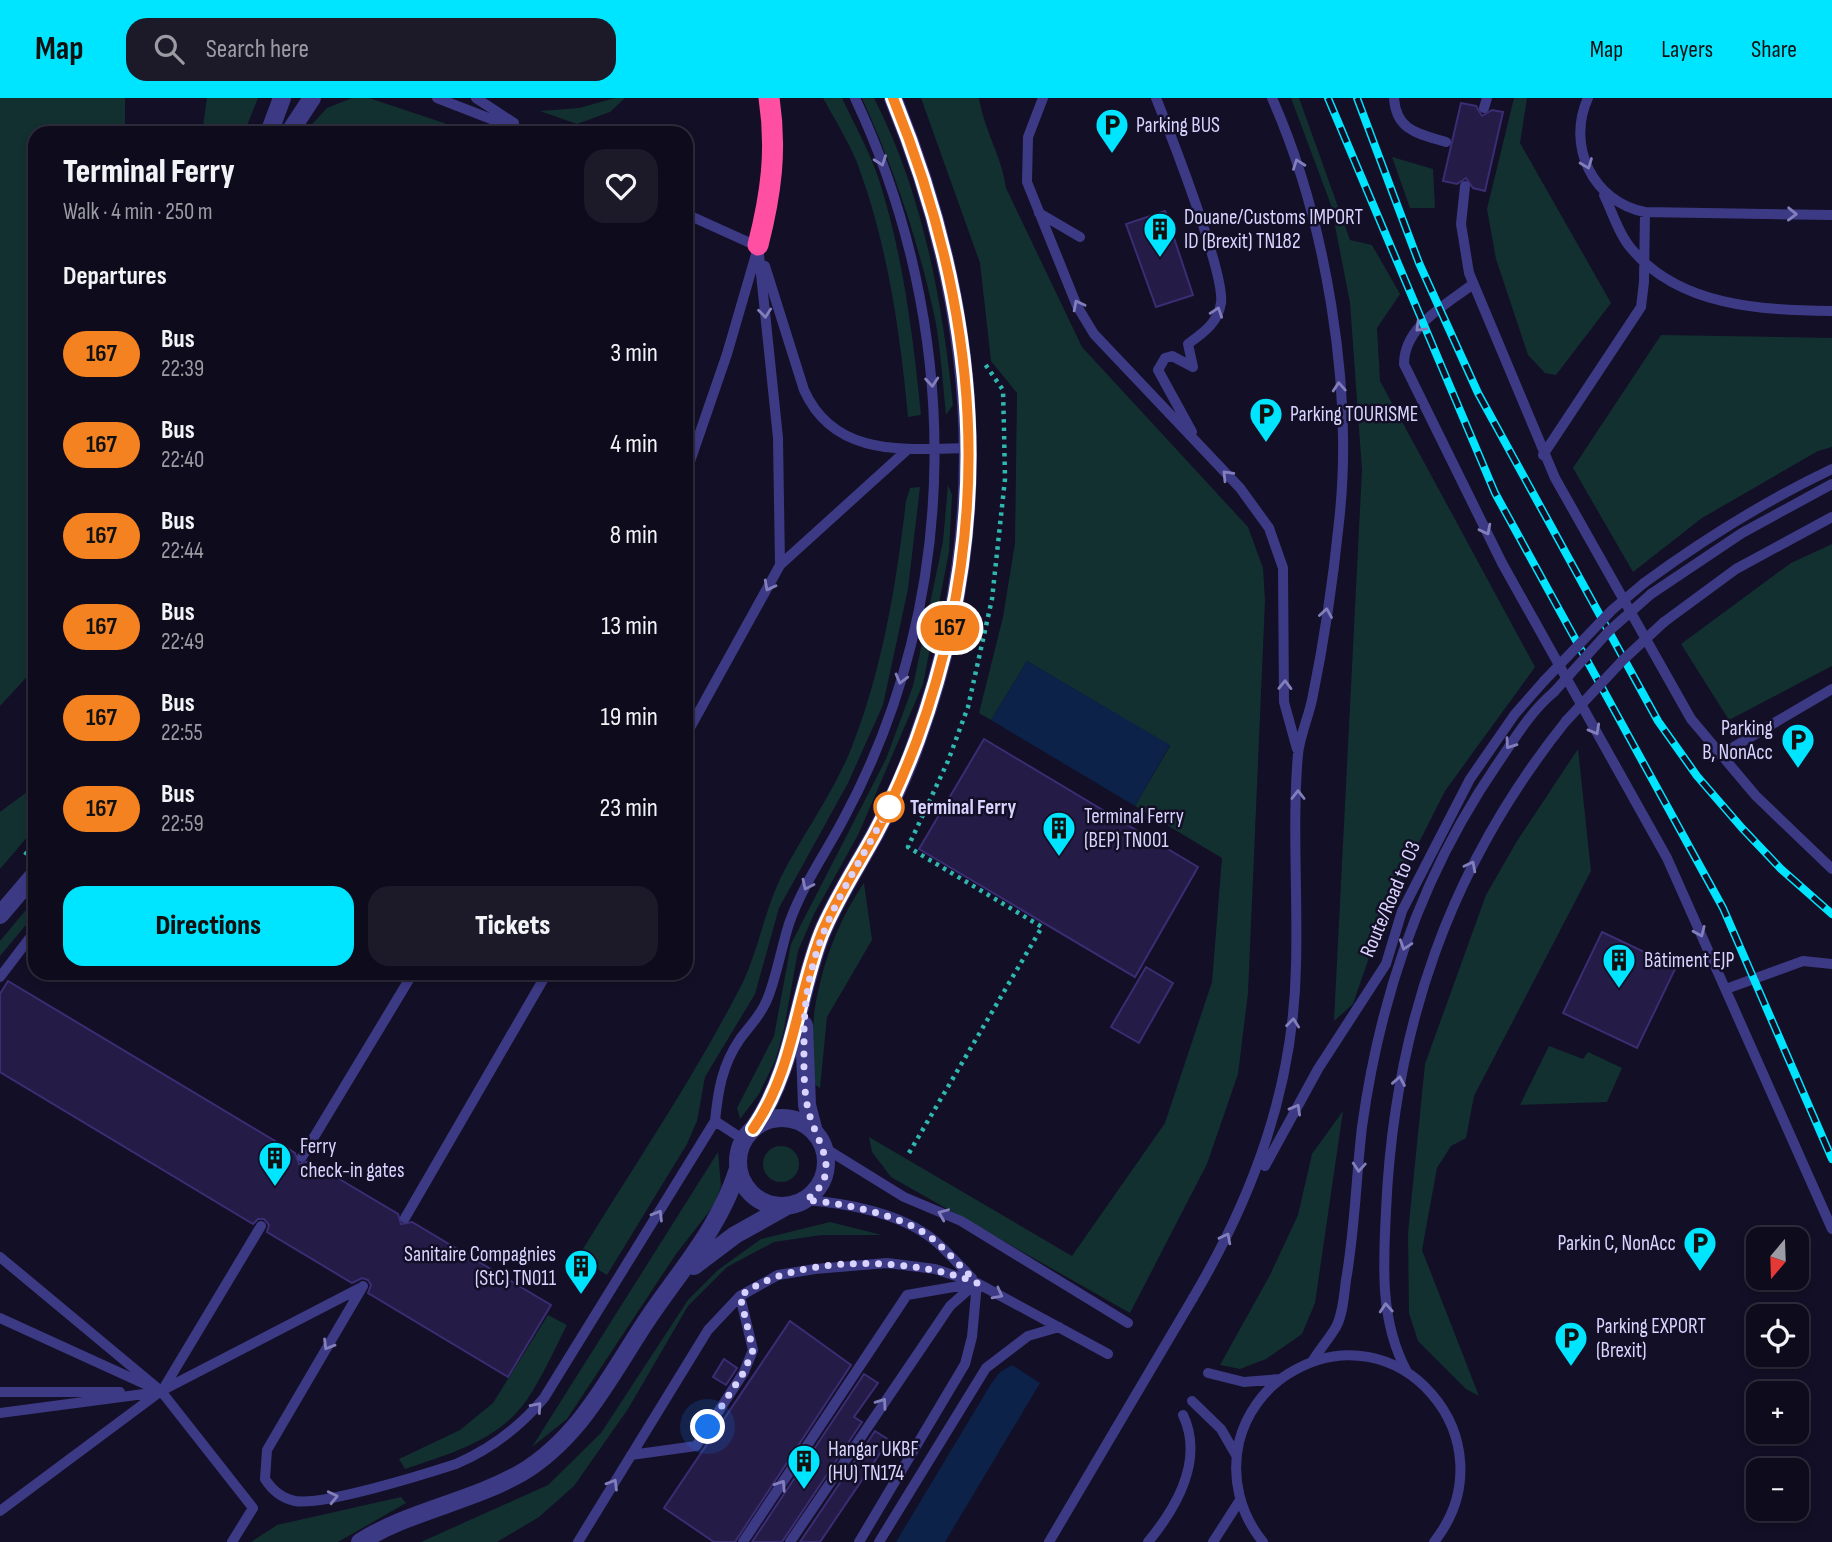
<!DOCTYPE html>
<html lang="en">
<head>
<meta charset="utf-8">
<style>
	body { margin:0; font-family:"Sofia Sans Condensed",sans-serif; background:#1c1929; color:#f1f3f6; height:100vh; display:flex; flex-direction:column; font-size:26px; white-space:nowrap }
	* { box-sizing:border-box; margin:0 }
	p { font-size:23px; color:#9b9ba3 }
	.icon { flex:none; width:38px; height:38px; fill:none; stroke:currentColor; stroke-width:2; stroke-linecap:round; stroke-linejoin:round }
	.map { position:relative; flex:1; overflow:hidden }
	.details { position:absolute; left:28px; top:28px; width:665px; height:854px; display:flex; flex-direction:column; background:#0e0b1c; border-radius:21px; box-shadow:0 4px 10px #0003,0 0 0 2px #2e2b3b }
	.details>* { flex:none }
	.badge { padding:0 14px; border-radius:23px; font-size:24px; line-height:46px }
	.needle { width:46px; rotate:199deg }
	.fabs { position:absolute; left:1746px; top:1129px; display:grid; gap:14px }
	.fabs a { display:grid; place-items:center; width:63px; height:63px; border-radius:14px; background:#0e0b1c; box-shadow:0 4px 10px #0003,0 0 0 2px #2e2b3b; font-size:35px }
	.you { position:absolute; width:35px; height:35px; margin:-18px; border:5px solid #fff; border-radius:50%; background:#1a73e8; box-shadow:0 0 0 10px #1a73e833 }
	.map>.badge { position:absolute; translate:-50% -50%; box-shadow:0 0 0 4px #fff }
	h2 { padding:0 35px; font-size:26px; line-height:63px }
	.round { display:grid; place-items:center; flex:none; width:74px; height:74px; border-radius:21px; background:#1c1929 }
	.summary { display:flex; align-items:center; justify-content:space-between; height:119px; padding:0 35px }
	h1 { font-size:33px; font-weight:800; line-height:52px }
	.button { display:flex; gap:14px; margin-top:auto; padding:14px 35px }
	.button a { flex:1; height:80px; border-radius:21px; background:#00e5ff; color:#111; font-size:28px; font-weight:800; line-height:80px; text-align:center }
	.button a+a { background:#1c1929; color:#f1f3f6 }
	ul { padding:0; list-style:none }
	li { display:flex; align-items:center; gap:21px; height:91px; padding:0 35px }
	li div { flex:1 }
	li b { display:block; font-size:26px }
	li em { font-style:normal }
	li .badge { min-width:77px; font-weight:700; text-align:center }
	header { display:flex; align-items:center; gap:42px; box-sizing:border-box; height:98px; padding:0 35px; background:#00e5ff; color:#111 }
	header strong { font-size:33px }
	nav { display:flex; gap:38px; margin-inline-start:auto; font-size:24px }
	.search { width:490px; height:63px; background:#1c1929; display:flex; align-items:center; gap:18px; box-sizing:border-box; padding:0 24px; border-radius:21px; color:#9b9ba3; font-size:26px }
	.map>svg:first-child { display:block }
	.green { fill:#12302f }
	.water { fill:#0c2248 }
	.building { fill:#241b47; stroke:#3b2d73; stroke-width:2 }
	.lines { fill:none; stroke-linecap:round; stroke-linejoin:round }
	.path { stroke:#2fb8b0; stroke-width:4.5; stroke-dasharray:3.5 5; stroke-linecap:butt }
	.lane { stroke:#3d3a85; stroke-width:10 }
	.street { stroke:#3d3a85; stroke-width:18 }
	.highway { stroke:#ff4fa3; stroke-width:21 }
	.rail-casing { stroke:#00e5ff; stroke-width:8 }
	.rail { stroke:#130f26; stroke-width:5; stroke-dasharray:16; stroke-linecap:butt }
	.lane-bridge { stroke:#3d3a85; stroke-width:10 }
	.oneway { stroke:#837fbc }
	.line-casing { stroke:#fff; stroke-width:16 }
	.line { stroke:#f58220; stroke-width:10 }
	.walk { stroke:#d9d4ff; stroke-width:7; stroke-dasharray:0 12.6 }
	.stop-dot { fill:#fff; stroke:#f58220; stroke-width:3.5 }
	.labels { text-anchor:middle; stroke-width:5; stroke-linejoin:round; paint-order:stroke }
	.poi-label { font-size:21px; fill:#d9d4ff; stroke:#130f26; text-anchor:start }
	.stop-label { font-size:21px; font-weight:bold; fill:#d9d4ff; stroke:#130f26; text-anchor:start }
	.street-label { font-size:21px; fill:#d9d4ff; stroke:#130f26 }
</style>
</head>
<body>
<header>
<strong>Map</strong>
<div class="search"><svg class="icon" aria-label="search" viewBox="0 0 24 24"><circle cx="10" cy="10" r="6"/><path d="M15 15l6 6"/></svg>Search here</div>
<nav><a>Map</a><a>Layers</a><a>Share</a></nav>
</header>
<div class="map">
<svg width="1832" height="1444" viewBox="0 0 1832 1444">
	<rect width="100%" height="100%" fill="#130f26"/>
	<!-- green -->
	<path class="green" d="M0,0h125v35h-90v535l-35,38z
		M207,0h51l-14,35h-42z
		M352,0h17l105,35h-170l23,-25z
		M615,0h10l-15,14 -33,12 -37,-13 39,-3z
		M823,0h19c12,26 27,52 36,79 25,76 35,159 43,238l-13,2c-8,-86 -21,-176 -52,-257 -9,-21 -22,-42 -33,-62z
		M862,0h12c49,96 68,201 79,307l-7,10c-3,-30 -5,-61 -10,-91 -16,-78 -41,-153 -74,-226z
		M921,0h58c5,32 23,59 27,90l76,159 166,180 15,41 2,33 -17,392 -10,81 -31,90 -77,149 -239,-136 -19,-25 -3,-15 203,119 93,-133 47,-141 10,-124 -87,-52 35,-60 -143,-85 -36,59 -12,-7 24,-96 12,-74 2,-150 -26,-32 -11,-98z
		M1291,0h8l51,142 22,5 28,49 -23,34 3,53 155,286 -90,124 -59,117 -33,96 -19,17 28,-551 -12,-167 -19,-98z
		M1514,0h13l-7,45 91,160 -55,72 -11,-2 -17,-18 -32,-96 -9,-50z
		M1392,59l41,12 2,39h-25z
		M1661,237l171,3v109l-14,4 -116,67 -69,54 -60,-104z
		M948,387l4,10 -3,57 -26,132 -65,151 -44,79 -16,37 -15,83 -8,27 -16,33 -19,25 -3,-11 37,-72 17,-92 95,-185 27,-73 30,-145z
		M920,389l-12,102 -25,116 -35,78 -69,125 -24,86 -50,83 -8,44 -10,23 -80,131 -29,-18c55,-90 116,-179 164,-273 16,-33 22,-71 38,-105 21,-42 50,-81 69,-125 33,-81 47,-168 57,-253l4,-13z
		M1832,446v122l-103,54 -48,-76 110,-81z
		M1578,651l13,122 -117,225 -8,42 -15,8 -14,22 -15,82 57,146 -13,-7 -48,-48 -9,-28 -1,-80 17,-169 61,-169 31,-54z
		M35,688v42l-35,41v-57z
		M864,785l8,57 -45,77 -7,71 -6,-4c0,-25 -3,-52 1,-76 7,-44 24,-89 49,-125z
		M35,801v15l-35,42v-15z
		M1549,948l34,13 5,-7 34,16 -15,34 -87,3z
		M1343,1013l-28,192 -13,31 -36,25 -26,10 -20,-4 50,-90 28,-60 14,-61z
		M763 1066a18 18 0 1 1 36 0a18 18 0 1 1-36 0Z
		M718,1054l3,34 -6,18 -39,50 -109,165 -35,28z
		M830,1124l52,13h-60l-48,7 -47,25 -39,39 -60,103 -54,77 -35,31 -42,25h-76l127,-57 53,-52 87,-133 30,-30 43,-31z
		M548,1217l19,10c-13,25 -25,53 -41,76 -28,40 -78,53 -121,68l-6,-10 61,-29 33,-27z
		M401,1399l5,6 -68,39h-87l26,-17z"/>
	<!-- water -->
	<path class="water" d="M1027,563l143,84 -35,61 -144,-86z
		M1012,1267l28,18 -95,159h-49l95,-158 9,-12z"/>
	<!-- building -->
	<path class="building" d="M1461,5l15,3 6,10 10,-6 11,2 -18,79 -12,-3 -7,-10 -9,6 -14,-3z
		M1165,113l28,84 -37,12 -30,-83z
		M984,641l214,128 -63,110 -216,-128z
		M1602,834l74,35 -39,81 -74,-35z
		M1146,869l27,16 -34,60 -28,-16z
		M8,883l287,172 4,11 10,-3 89,53 3,10 11,-2 139,83 -43,72 -140,-84 3,-8 -3,-5 -6,-2 -10,5 -85,-51 2,-7 -5,-6h-6l-5,5 -253,-152v-78z
		M790,1223l61,44 -116,177h-21l-50,-34z
		M724,1261l13,9 -11,17 -13,-8z
		M864,1276l14,9 -24,34 8,5 -80,120h-30z
		M875,1333l14,9 -69,102h-20z"/>
	<g class="lines">
		<!-- path -->
		<path class="path" d="M25,757l10,-13
			M909,1055l133,-226 -134,-80 40,-86 20,-54 24,-108 13,-120 -1,-49 -1,-40 -18,-26"/>
		<!-- lane -->
		<path class="lane" d="M437,0l90,35
			M476,0l38,25
			M1043,0l-15,39 -1,45 50,124 17,28 146,154 29,40 14,40 1,134 13,47
			M1156,0c14,35 69,175 65,205 -3,20 -18,30 -33,41l5,23
			M1394,0c2,33 25,36 52,44
			M1588,0c-22,48 5,104 57,114l187,3
			M1484,10l3,-10
			M1465,88l-4,38 8,49 86,205 136,241 65,77 76,73
			M1604,97c8,16 14,38 26,52 48,60 132,63 202,64
			M1039,115l41,24
			M686,116l73,33
			M765,168l39,124c31,69 103,59 165,58
			M1473,186c-27,21 -69,42 -69,80l98,199 165,295 165,371
			M1192,334l-34,-62 7,-12 7,-2 21,11
			M1543,357l98,-148 3,-25 1,-70
			M686,375l41,-119 30,-103
			M780,467l127,-115
			M1644,485c60,-44 121,-82 188,-114
			M1651,496l91,-61 90,-49
			M1664,524l72,-53 96,-52
			M686,637l94,-170 -2,-127 -20,-193
			M1720,657l112,-66
			M0,879l35,-46
			M1726,891l77,-28 29,3
			M715,1023l29,19
			M823,1049l81,50 57,24 167,102
			M302,1059l111,-184
			M1265,1068l53,-97 68,-105 16,-53 68,-132 45,-65 29,-33
			M806,1102c40,3 95,13 128,40 13,11 26,26 38,38
			M405,1120l142,-245
			M0,1159l161,134 92,117 -21,34
			M363,1188l-96,164 -2,29c7,11 16,19 30,22 28,5 130,-27 161,-37 35,-15 63,-36 88,-66l171,-277c3,-30 7,-56 25,-82 8,-11 19,-22 25,-35 10,-18 17,-61 25,-83 13,-36 35,-67 53,-101 121,-223 119,-495 12,-722
			M1193,1200c61,-103 101,-212 103,-333 2,-70 -4,-141 2,-211 2,-18 10,-36 14,-54 12,-58 21,-119 27,-178 15,-133 -13,-302 -67,-424
			M0,1220l149,68
			M1312,1264c7,-12 17,-23 24,-35 7,-13 8,-32 10,-47 9,-51 10,-102 16,-153 18,-131 61,-255 136,-364 17,-25 33,-52 56,-71
			M1407,1274c-27,-50 -24,-105 -21,-161 8,-184 64,-345 180,-490
			M1208,1275l36,9 36,-3
			M162,1293l99,-165
			M0,1294h120
			M1192,1303l29,28 15,26
			M0,1315l159,-21
			M631,1357l65,-9 48,-74 9,-22 -13,-54
			M0,1413l161,-120 199,-103
			M578,1444l130,-212 32,-34 38,-21 37,-6 72,-6 48,6 42,14 131,71
			M743,1444l164,-247 70,-12
			M790,1444l160,-236 25,-22
			M859,1444l106,-178 7,-27 5,-54
			M879,1444l107,-174 42,-32 31,-9
			M1049,1444l66,-112
			M1148,1444c29,-35 56,-83 35,-127
			M1213,1444l27,-42
			M1263,1444c-23,-28 -32,-64 -24,-100 7,-28 25,-53 49,-68 109,-69 226,67 146,168"/>
		<!-- street -->
		<path class="street" d="M269,35l13,-35
			M289,35l23,-35
			M0,817l35,-41
			M804,927l3,80 7,27
			M738 1064a44 44 0 1 1 88 0a44 44 0 1 1-88 0Z
			M753,1031c41,-59 43,-128 68,-194 14,-35 36,-68 54,-101 16,-30 31,-62 42,-94 79,-216 62,-432 -24,-642
			M694,1168l41,-31 52,-29
			M360,1444c49,-31 110,-40 161,-69 62,-37 91,-102 130,-159 33,-48 69,-88 87,-145"/>
		<!-- highway -->
		<path class="highway" d="M758,147c13,-51 19,-95 11,-147"/>
		<defs>
			<path id="rail" d="M1328,0l167,395 228,415 109,251
				M1357,0l62,165 59,130 180,328 39,55 45,52 39,41 51,45"/>
		</defs>
		<!-- rail casing -->
		<use href="#rail" class="rail-casing"/>
		<!-- rail -->
		<use href="#rail" class="rail"/>
		<!-- lane-bridge -->
		<path class="lane-bridge" d="M1544,583l68,-71 32,-27
			M1554,594l55,-61 42,-37
			M1566,623l57,-61 41,-38
			M1115,1332l78,-132"/>
	</g>
	<!-- one-way arrows -->
	<defs><path id="oneway-chevron" d="M-2-3.5L2.5 0L-2 3.5" fill="none" stroke-width="1.6" stroke-linecap="round" stroke-linejoin="round" transform="scale(1.75)"/></defs>
	<g class="oneway">
		<use href="#oneway-chevron" transform="translate(881 63) rotate(70)"/>
		<use href="#oneway-chevron" transform="translate(1298 66) rotate(-110)"/>
		<use href="#oneway-chevron" transform="translate(1587 66) rotate(69)"/>
		<use href="#oneway-chevron" transform="translate(1792 116) rotate(1)"/>
		<use href="#oneway-chevron" transform="translate(1078 207) rotate(-117)"/>
		<use href="#oneway-chevron" transform="translate(1217 214) rotate(-71)"/>
		<use href="#oneway-chevron" transform="translate(765 215) rotate(84)"/>
		<use href="#oneway-chevron" transform="translate(1420 229) rotate(136)"/>
		<use href="#oneway-chevron" transform="translate(932 284) rotate(85)"/>
		<use href="#oneway-chevron" transform="translate(1339 289) rotate(-94)"/>
		<use href="#oneway-chevron" transform="translate(1227 377) rotate(-134)"/>
		<use href="#oneway-chevron" transform="translate(1486 432) rotate(63)"/>
		<use href="#oneway-chevron" transform="translate(769 488) rotate(118)"/>
		<use href="#oneway-chevron" transform="translate(1326 515) rotate(-81)"/>
		<use href="#oneway-chevron" transform="translate(901 581) rotate(105)"/>
		<use href="#oneway-chevron" transform="translate(1285 587) rotate(-89)"/>
		<use href="#oneway-chevron" transform="translate(1595 632) rotate(61)"/>
		<use href="#oneway-chevron" transform="translate(1510 646) rotate(125)"/>
		<use href="#oneway-chevron" transform="translate(1298 697) rotate(-90)"/>
		<use href="#oneway-chevron" transform="translate(1471 768) rotate(-63)"/>
		<use href="#oneway-chevron" transform="translate(807 787) rotate(116)"/>
		<use href="#oneway-chevron" transform="translate(1700 834) rotate(66)"/>
		<use href="#oneway-chevron" transform="translate(1405 847) rotate(108)"/>
		<use href="#oneway-chevron" transform="translate(1293 925) rotate(-84)"/>
		<use href="#oneway-chevron" transform="translate(1399 983) rotate(-80)"/>
		<use href="#oneway-chevron" transform="translate(1296 1011) rotate(-61)"/>
		<use href="#oneway-chevron" transform="translate(1359 1069) rotate(94)"/>
		<use href="#oneway-chevron" transform="translate(943 1116) rotate(-157)"/>
		<use href="#oneway-chevron" transform="translate(658 1117) rotate(-59)"/>
		<use href="#oneway-chevron" transform="translate(1226 1140) rotate(-63)"/>
		<use href="#oneway-chevron" transform="translate(998 1196) rotate(28)"/>
		<use href="#oneway-chevron" transform="translate(1386 1210) rotate(-94)"/>
		<use href="#oneway-chevron" transform="translate(328 1247) rotate(121)"/>
		<use href="#oneway-chevron" transform="translate(882 1305) rotate(-55)"/>
		<use href="#oneway-chevron" transform="translate(537 1309) rotate(-49)"/>
		<use href="#oneway-chevron" transform="translate(613 1386) rotate(-59)"/>
		<use href="#oneway-chevron" transform="translate(781 1387) rotate(-57)"/>
		<use href="#oneway-chevron" transform="translate(333 1399) rotate(-13)"/>
	</g>
	<g class="lines">
		<defs>
			<path id="line" d="M753,1031c41,-59 43,-129 68,-194 14,-35 36,-68 54,-101 16,-30 30,-62 42,-94 80,-220 63,-428 -24,-642"/>
		</defs>
		<!-- line casing -->
		<use href="#line" class="line-casing"/>
		<!-- line -->
		<use href="#line" class="line"/>
		<!-- walk -->
		<path class="walk" d="M708,1329l36,-55 9,-22 -13,-54c56,-43 174,-39 237,-13 -14,-14 -28,-30 -43,-43 -29,-25 -91,-37 -128,-40 40,-28 9,-58 2,-91 -5,-22 -4,-47 -4,-69 -1,-99 42,-150 85,-233"/>
	</g>
	<!-- icons -->
	<defs>
		<symbol id="parking-pin" viewBox="-11 -11 22 30"><path d="M0 17L-7.5 6A9.5 9.5 0 1 1 7.5 6Z" fill="#00e5ff" stroke="#130f26"/><path d="M-3.5-5.5H1a3.5 3.5 0 0 1 0 7H-1V5.5H-3.5ZM-1-3.4V-.6H.8a1.4 1.4 0 0 0 0-2.8Z" fill="#111"/></symbol>
		<symbol id="building-pin" viewBox="-11 -11 22 30"><path d="M0 17L-7.5 6A9.5 9.5 0 1 1 7.5 6Z" fill="#00e5ff" stroke="#130f26"/><path d="M-4-6H4V6H1V3H-1V6H-4ZM-2.5-4.3h1.7v1.8h-1.7ZM.8-4.3h1.7v1.8H.8ZM-2.5-1h1.7V.8h-1.7ZM.8-1h1.7V.8H.8Z" fill="#111"/></symbol>
	</defs>
	<g fill-rule="evenodd">
		<use href="#parking-pin" x="1093" y="8" width="38" height="52"/>
		<use href="#building-pin" x="1141" y="112" width="38" height="52"/>
		<use href="#parking-pin" x="1247" y="297" width="38" height="52"/>
		<use href="#parking-pin" x="1779" y="623" width="38" height="52"/>
		<use href="#building-pin" x="1040" y="711" width="38" height="52"/>
		<use href="#building-pin" x="1600" y="843" width="38" height="52"/>
		<use href="#building-pin" x="256" y="1041" width="38" height="52"/>
		<use href="#parking-pin" x="1681" y="1126" width="38" height="52"/>
		<use href="#building-pin" x="562" y="1149" width="38" height="52"/>
		<use href="#parking-pin" x="1552" y="1221" width="38" height="52"/>
		<use href="#building-pin" x="785" y="1344" width="38" height="52"/>
	</g>
	<!-- markers -->
	<circle class="stop-dot" cx="889" cy="709" r="14"/>
	<g class="labels">
		<!-- poi labels -->
		<g class="poi-label">
			<text x="1136" y="34">Parking BUS</text>
			<text x="1184" y="126">Douane/Customs IMPORT<tspan x="1184" dy="24">ID (Brexit) TN182</tspan></text>
			<text x="1290" y="323">Parking TOURISME</text>
			<text x="1773" y="637" text-anchor="end">Parking<tspan x="1773" dy="24">B, NonAcc</tspan></text>
			<text x="1084" y="725">Terminal Ferry<tspan x="1084" dy="24">(BEP) TN001</tspan></text>
			<text x="1644" y="869">Bâtiment EJP</text>
			<text x="300" y="1055">Ferry<tspan x="300" dy="24">check-in gates</tspan></text>
			<text x="1676" y="1152" text-anchor="end">Parkin C, NonAcc</text>
			<text x="556" y="1163" text-anchor="end">Sanitaire Compagnies<tspan x="556" dy="24">(StC) TN011</tspan></text>
			<text x="1596" y="1235">Parking EXPORT<tspan x="1596" dy="24">(Brexit)</tspan></text>
			<text x="828" y="1358">Hangar UKBF<tspan x="828" dy="24">(HU) TN174</tspan></text>
		</g>
		<!-- stop labels -->
		<g class="stop-label">
			<text x="910" y="716">Terminal Ferry</text>
		</g>
		<!-- street labels -->
		<g class="street-label">
			<text transform="translate(1390 801) rotate(-67)" y="7">Route/Road to O3</text>
		</g>
	</g>
</svg>
<div class="fabs">
<a><svg class="needle" viewBox="-14 -14 28 28"><path d="M0-13l5 13h-10z" fill="#e53935"/><path d="M0 13l5-13h-10z" fill="#9b9ba3"/></svg></a>
<a><svg class="icon" aria-label="locate" viewBox="0 0 24 24"><circle cx="12" cy="12" r="6"/><path d="M12 2v4M12 18v4M2 12h4M18 12h4"/></svg></a>
<a>+</a>
<a>−</a>
</div>
<div class="you" style="left:708px;top:1329px"></div>
<b class="badge" style="left:950px;top:530px;background:#f58220;color:#111">167</b>
<section class="details">
<div class="summary"><div><h1>Terminal Ferry</h1><p>Walk · 4 min · 250 m</p></div><a class="round"><svg class="icon" aria-label="heart" viewBox="0 0 24 24"><path d="M12 20l-8-8c-3-5 5-10 8-4 3-6 11-1 8 4z"/></svg></a></div>
<h2>Departures</h2>
<ul>
<li><span class="badge" style="background:#f58220;color:#111">167</span><div><b>Bus</b><p>22:39</p></div><em>3 min</em></li>
<li><span class="badge" style="background:#f58220;color:#111">167</span><div><b>Bus</b><p>22:40</p></div><em>4 min</em></li>
<li><span class="badge" style="background:#f58220;color:#111">167</span><div><b>Bus</b><p>22:44</p></div><em>8 min</em></li>
<li><span class="badge" style="background:#f58220;color:#111">167</span><div><b>Bus</b><p>22:49</p></div><em>13 min</em></li>
<li><span class="badge" style="background:#f58220;color:#111">167</span><div><b>Bus</b><p>22:55</p></div><em>19 min</em></li>
<li><span class="badge" style="background:#f58220;color:#111">167</span><div><b>Bus</b><p>22:59</p></div><em>23 min</em></li>
</ul>
<div class="button"><a>Directions</a><a>Tickets</a></div>
</section>
</div>
</body>
</html>
